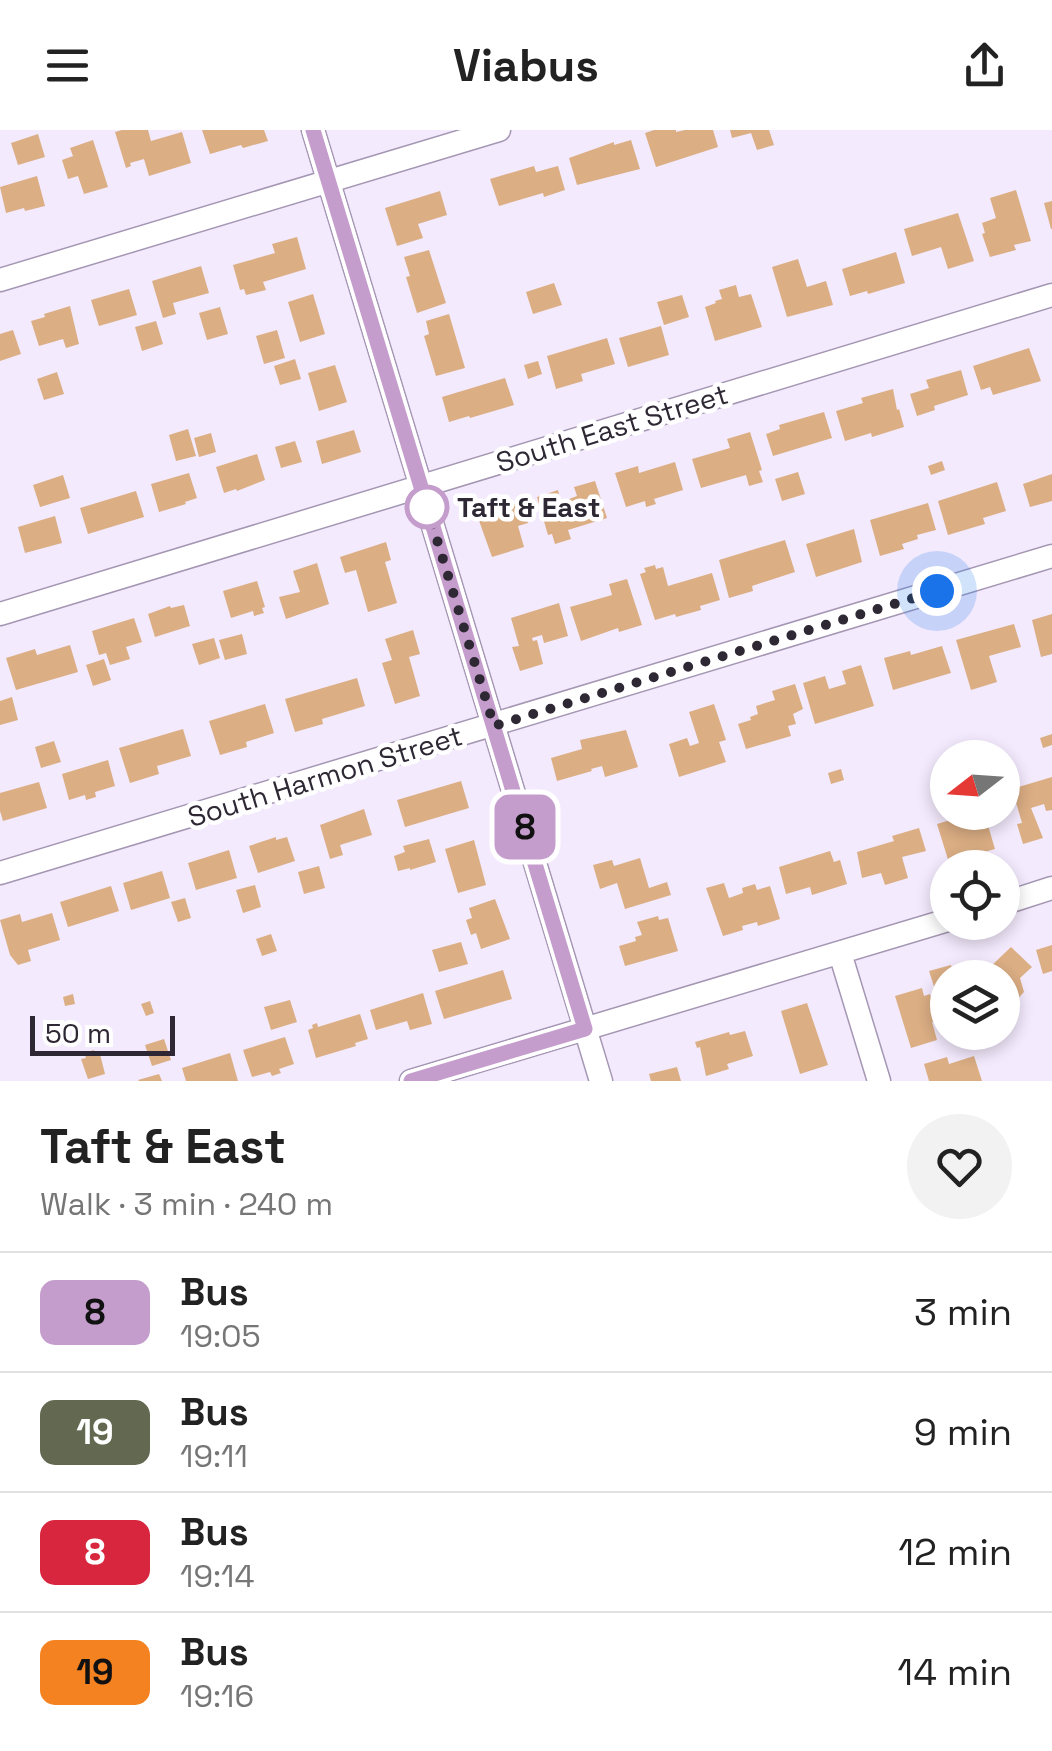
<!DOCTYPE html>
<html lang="en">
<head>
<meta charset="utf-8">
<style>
	body { margin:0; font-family:"Space Grotesk",sans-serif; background:#f2f2f2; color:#222; height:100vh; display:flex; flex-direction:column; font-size:38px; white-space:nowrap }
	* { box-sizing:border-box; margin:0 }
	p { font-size:32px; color:#767676 }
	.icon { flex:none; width:55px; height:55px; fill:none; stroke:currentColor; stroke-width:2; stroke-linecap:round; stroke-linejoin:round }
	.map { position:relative; height:951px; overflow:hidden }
	.details { display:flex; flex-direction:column; background:#fff; flex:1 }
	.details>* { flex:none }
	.badge { padding:0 20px; border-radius:15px; font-size:35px; line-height:65px }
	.needle { width:65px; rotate:253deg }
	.controls { position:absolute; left:930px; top:610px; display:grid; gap:20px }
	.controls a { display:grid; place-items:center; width:90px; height:90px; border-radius:50%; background:#fff; box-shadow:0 5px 15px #0003; font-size:50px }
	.scale { position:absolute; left:30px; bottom:25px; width:145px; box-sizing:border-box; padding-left:10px; border:5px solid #2e2834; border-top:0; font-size:28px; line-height:35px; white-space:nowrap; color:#2e2834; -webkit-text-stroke:8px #fff; paint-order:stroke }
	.you { position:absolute; width:50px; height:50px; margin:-25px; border:8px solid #fff; border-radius:50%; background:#1a73e8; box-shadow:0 0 0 15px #1a73e833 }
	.map>.badge { position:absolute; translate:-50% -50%; box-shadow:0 0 0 5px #fff }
	.round { display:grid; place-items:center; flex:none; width:105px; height:105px; border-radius:52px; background:#f2f2f2 }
	.headline { display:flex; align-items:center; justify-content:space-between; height:170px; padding:0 40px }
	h1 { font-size:48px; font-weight:600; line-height:75px }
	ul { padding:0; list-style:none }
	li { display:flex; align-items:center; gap:30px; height:120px; padding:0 40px; border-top:2px solid #e0e0e0 }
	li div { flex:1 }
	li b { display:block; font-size:38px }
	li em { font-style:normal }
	li .badge { min-width:110px; font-weight:700; text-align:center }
	header { display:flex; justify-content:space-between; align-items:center; height:130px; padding:0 40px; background:#fff; font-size:45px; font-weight:600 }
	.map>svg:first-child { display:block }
	.building { fill:#dbae84 }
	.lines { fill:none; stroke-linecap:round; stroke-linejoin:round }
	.minor-casing { stroke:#a597b4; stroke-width:25 }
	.minor { stroke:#fff; stroke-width:22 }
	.line-casing { stroke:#fff; stroke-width:22 }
	.line { stroke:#c49dcc; stroke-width:15 }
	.walk { stroke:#2e2834; stroke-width:10; stroke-dasharray:0 18 }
	.stop-dot { fill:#fff; stroke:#c49dcc; stroke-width:5 }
	.labels { text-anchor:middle; stroke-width:9; stroke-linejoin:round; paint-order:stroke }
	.street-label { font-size:28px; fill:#2e2834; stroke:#fff }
	.stop-label { font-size:28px; font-weight:bold; fill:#2e2834; stroke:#fff; text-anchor:start }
</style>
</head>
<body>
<header><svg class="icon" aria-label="menu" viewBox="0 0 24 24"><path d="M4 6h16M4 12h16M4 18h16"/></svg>Viabus<svg class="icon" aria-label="share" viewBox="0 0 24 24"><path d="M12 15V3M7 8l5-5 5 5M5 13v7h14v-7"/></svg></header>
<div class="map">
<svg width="1052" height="951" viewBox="0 0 1052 951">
	<rect width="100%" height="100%" fill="#f3eafd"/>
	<!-- building -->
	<path class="building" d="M122,0h26l3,11 31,-9 9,31 -42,13 -5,-17 -14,4 1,3 -5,2 -11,-36z
		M202,0h62l4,11 -25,7 -2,-3 -31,9z
		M654,0h22v2l9,-2h28l5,17 -62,20 -11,-34z
		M730,0h39l5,15 -17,5 -6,-17 -19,5z
		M38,4l7,23 -27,8 -7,-22z
		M93,10l15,47 -24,7 -6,-18 -10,3 -6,-19 11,-4 -3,-8z
		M631,10l9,29 -63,16 -8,-27 45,-16v3z
		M534,36l2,6 22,-6 7,24 -21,7 -1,-4 -44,13 -9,-27z
		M37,46l8,30 -20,5 -1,-3 -18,5 -6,-26z
		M1016,60l15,51 -17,4 2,5 -26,7 -8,-23 3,-1 -3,-10 14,-5 -6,-20z
		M440,61l7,24 -29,9 5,14 -26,8 -12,-38z
		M1052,71v28h-1l-7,-26z
		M958,83l16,48 -26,8 -7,-22 -29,9 -8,-27z
		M297,107l9,32 -43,13 3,8 -20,5 -2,-6 -4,1 -7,-25 42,-12 -3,-9z
		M429,120l17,53 -29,10 -11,-36 4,-1 -6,-19z
		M896,122l9,31 -37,11 -1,-3 -17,5 -8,-27z
		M798,129l9,28 19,-6 7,24 -46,12 -15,-50z
		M201,136l8,27 -36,10 3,11 -13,4 -11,-37z
		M554,153l8,22 -29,9 -7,-22z
		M736,155l3,12 12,-3 11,33 -47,14 -10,-34 11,-4 -1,-2 7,-2 -3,-9z
		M129,159l8,26 -38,11 -8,-26z
		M313,164l12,40 -25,8 -12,-40z
		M682,165l7,22 -25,8 -7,-23z
		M70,176l9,38 -13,4 -3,-9 -24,7 -8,-25 14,-4 -1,-3z
		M220,177l8,27 -21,6 -8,-27z
		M449,184l16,54 -29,8 -12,-40 5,-2 -3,-13z
		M156,191l7,23 -21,7 -7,-24z
		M661,196l8,29 -41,12 -9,-29z
		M13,200l8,24 -21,7v-27z
		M277,200l8,28 -21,6 -8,-28z
		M607,208l8,26 -34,10 2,7 -27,8 -9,-33z
		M1029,218l12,33 -48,14 -3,-8 -9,3 -8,-24z
		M295,229l6,20 -21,6 -6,-19z
		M538,231l4,13 -14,5 -4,-14z
		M335,235l12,37 -28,9 -11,-38z
		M961,240l7,25 -34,11 1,4 -18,6 -7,-22 19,-6 -3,-8z
		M57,242l7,22 -20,6 -7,-21z
		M505,248l9,27 -44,13 -1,-2 -20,6 -7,-25z
		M893,259l4,21 2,-1 5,18 -32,10 -1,-4 -26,8 -9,-30 27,-8 -2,-5z
		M824,282l8,26 -59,18 -7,-22 14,-5 -1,-4z
		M188,299l8,27 -20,5 -7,-26z
		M354,300l7,22 -39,12 -6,-23z
		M750,302l12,38 -3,1 4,11 -14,4 -3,-11 -45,13 -9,-29 38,-11 -3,-9z
		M211,303l5,19 -17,5 -5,-19z
		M295,311l7,21 -21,6 -6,-21z
		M257,324l8,26 -28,11 -1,-2 -12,4 -8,-26z
		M942,331l3,9 -14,5 -3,-9z
		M675,332l8,28 -29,9 2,5 -10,3 -1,-6 -19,6 -11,-34 23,-7 1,7z
		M798,342l7,22 -23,7 -7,-22z
		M189,343l8,25 -12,4 1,2 -27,8 -8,-28z
		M1052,344v27l-22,6 -7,-23z
		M63,345l7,23 -30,9 -7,-22z
		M595,351l12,37 -39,12 3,9 -16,5 -3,-10 -4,1 -11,-38 21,-7 3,12 16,-6 -3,-9z
		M997,352l9,29 -23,7 2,6 -37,11 -10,-34z
		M136,361l8,26 -56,17 -8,-26z
		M521,372l7,21 -10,3 6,21 -32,10 -15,-42z
		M928,373l8,27 -19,5 1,4 -16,5 2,5 -24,7 -10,-36z
		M55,386l7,27 -37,10 -7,-26z
		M854,399l8,33 -46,15 -10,-33z
		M785,410l10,32 -43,14 1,5 -24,7 -10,-38z
		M386,412l5,18 -6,2 12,41 -29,9 -12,-42 -11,3 -5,-16z
		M317,433l12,41 -43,15 -7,-22 21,-5 -7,-21z
		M655,435l1,4 7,-2 5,19 44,-13 8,27 -20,6 1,4 -25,7 -1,-3 -20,6 -15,-46 6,-2 -2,-4z
		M627,449l15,46 -23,7 -1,-4 -37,13 -11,-34 42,-12 -3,-11z
		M257,451l8,26 -3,1 2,5 -10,3 -1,-5 -22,7 -8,-27z
		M559,473l9,33 -24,7 -2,-8 -10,3 1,3 4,-1 6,24 -23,7 -8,-24 7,-1 -8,-28z
		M184,475l6,21 -35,11 -7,-23 22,-8 1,2z
		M1052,484v40l-11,3 -9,-37z
		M134,488l8,24 -16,5 4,12 -20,6 -4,-12 -7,2 -7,-24z
		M1014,494l7,23 -32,9 8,26 -26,8 -15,-50z
		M413,500l7,24 -11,3 11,39 -25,8 -13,-41 10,-3 -7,-21z
		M242,504l5,20 -22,6 -6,-20z
		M214,508l6,20 -21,7 -7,-21z
		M70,515l8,27 -62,18 -10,-32 29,-9 2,6z
		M942,516l9,27 -58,17 -9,-32 26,-7 1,4z
		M104,529l7,21 -18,6 -7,-21z
		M861,535l13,41 -59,18 -12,-41 22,-7 4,13 17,-5 -4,-13z
		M357,548l8,28 -43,13 1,5 -28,8 -10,-33z
		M795,554l8,25 -10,5 3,10 -8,2 3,10 -45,13 -8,-25 13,-4 -1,-3 8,-3 -2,-8 19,-6 -3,-9z
		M12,567l6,23 -18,5v-24z
		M265,574l9,29 -28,9 1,5 -27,8 -11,-34z
		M714,574l12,36 -7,2 7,20 -47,15 -10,-33 18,-6 3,8 9,-3 -10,-31z
		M183,599l8,27 -34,10 2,8 -29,9 -11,-35z
		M626,600l12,37 -33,10 -3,-11 -11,3 1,2 -35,10 -6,-23 31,-9 -2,-9z
		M1052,604v11l-9,3 -3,-10z
		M54,611l7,21 -20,6 -6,-21z
		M108,630l7,26 -20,6 1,5 -10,3 -1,-5 -16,5 -7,-26z
		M841,639l3,11 -13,4 -3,-11z
		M1052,647v33l-6,1 -2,-7 -13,4 12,30 -20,6 -6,-20 5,-1 -10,-34z
		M461,651l8,27 -64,19 -8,-27z
		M39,652l8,26 -44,13 -3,-10v-18z
		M364,679l8,26 -32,10 3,10 -13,4 -10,-34z
		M977,682h7l11,37 -25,7 1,4 -21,6 -13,-42z
		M919,698l7,23 -24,6 6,21 -23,7 -4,-12 -19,5 -5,-26 37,-11 -2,-5z
		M276,707v3l11,-3 8,24 -37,12 -9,-27z
		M429,709l7,23 -26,8v-2l-12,3 -4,-15 11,-4 -2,-6z
		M474,710l12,45 -28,8 -13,-44z
		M229,720l8,28 -41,12 -8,-27z
		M830,721l4,11 6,-2 7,24 -35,11 -2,-8 -24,7 -7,-27z
		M640,728l9,30 18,-6 4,13 -46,14 -8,-26 -17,6 -7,-24 19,-5 2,6z
		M319,736l6,22 -21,6 -6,-22z
		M162,741l8,27 -39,12 -8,-27z
		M724,753l5,15 14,-5 -1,-5 13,-4 2,6 13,-4 10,33 -22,7 -1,-4 -15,4 1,4 -20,6 -17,-48z
		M255,755l6,22 -18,6 -7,-23z
		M111,756l8,25 -51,16 -8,-25z
		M185,768l6,20 -13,4 -7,-20z
		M495,769l15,40 -29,10 -5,-16 -5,2 -5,-15 6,-2 -3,-10z
		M52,783l8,27 -32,10 3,11 -13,4 -8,-10 -10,-35 20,-6 2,8z
		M658,786l1,4 9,-2 10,33 -53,15 -6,-20 17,-5 -1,-4 7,-2 -5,-13z
		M271,804l6,17 -15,5 -6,-17z
		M461,812l7,22 -29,8 -7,-22z
		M1052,815v26l-9,3 -7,-24z
		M1011,817l21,20 -12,11 4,14 -12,13 -10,2v-29l-40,-1 27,-9z
		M951,835l4,13h-7v15l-11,3 -8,-25z
		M503,840l9,29 -68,20 -9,-28z
		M922,858l2,8 6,-2 8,27 -6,1 5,18 -26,8 -16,-52z
		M423,863l9,31 -22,6 -3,-9 -31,9 -6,-20z
		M73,864l2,10 -10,2 -2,-9z
		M290,870l7,22 -26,8 -7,-23z
		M150,871l4,12 -8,3 -5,-12z
		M807,873l21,62 -28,9 -19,-63z
		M360,884l8,25 -13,4 1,3 -40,12 -8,-28 5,-2 -1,-3 5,-2 1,4z
		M745,901l8,25 -26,8 2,5 -23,7 -6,-29 -3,1 -2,-6 34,-10 1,3z
		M285,907l9,27 -15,5 2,4 -9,3 -2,-4 -18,5 -9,-27z
		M164,909l7,21 -19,6 -7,-21z
		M94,920l2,6 4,-2 5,20 -17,5 -7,-20 5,-1 -2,-5z
		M230,923l8,28h-52l-4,-13z
		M974,926l8,25h-53l-5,-17 23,-7 2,7z
		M677,937l4,14h-30l-2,-7z
		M159,944l3,7h-23l-1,-1z"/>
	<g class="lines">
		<defs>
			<path id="minor" d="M313,0l288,951
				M0,150l499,-150
				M0,484l1052,-319
				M0,743l1052,-317
				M1002,774l50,-16
				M840,823l39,128
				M411,951l537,-161"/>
		</defs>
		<!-- minor casing -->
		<use href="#minor" class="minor-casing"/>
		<!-- minor -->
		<use href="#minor" class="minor"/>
	</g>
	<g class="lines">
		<defs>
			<path id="line" d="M313,0l272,899 -174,52"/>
		</defs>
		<!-- line casing -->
		<use href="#line" class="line-casing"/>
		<!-- line -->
		<use href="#line" class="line"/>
		<!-- walk -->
		<path class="walk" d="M427,377l67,219 443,-135"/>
	</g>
	<!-- markers -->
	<circle class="stop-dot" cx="427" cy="377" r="20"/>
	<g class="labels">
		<!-- street labels -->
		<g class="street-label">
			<text transform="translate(612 298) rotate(-17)" y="10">South East Street</text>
			<text transform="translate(325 646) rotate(-17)" y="10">South Harmon Street</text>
		</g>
		<!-- stop labels -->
		<g class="stop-label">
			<text x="457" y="387">Taft &amp; East</text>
		</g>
	</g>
</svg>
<div class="controls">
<a><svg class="needle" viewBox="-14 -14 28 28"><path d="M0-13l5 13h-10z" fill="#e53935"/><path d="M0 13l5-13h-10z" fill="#767676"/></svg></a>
<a><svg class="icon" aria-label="locate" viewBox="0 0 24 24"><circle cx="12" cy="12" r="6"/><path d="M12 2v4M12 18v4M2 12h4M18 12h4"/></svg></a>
<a><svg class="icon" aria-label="layers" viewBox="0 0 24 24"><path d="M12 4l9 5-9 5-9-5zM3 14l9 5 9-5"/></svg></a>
</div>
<div class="scale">50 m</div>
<div class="you" style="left:937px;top:461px"></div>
<b class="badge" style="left:525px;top:697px;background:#c49dcc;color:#111">8</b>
</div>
<section class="details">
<div class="headline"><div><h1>Taft &amp; East</h1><p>Walk · 3 min · 240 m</p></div><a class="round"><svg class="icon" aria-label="heart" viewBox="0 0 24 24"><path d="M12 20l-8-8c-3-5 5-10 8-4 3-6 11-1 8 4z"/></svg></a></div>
<ul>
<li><span class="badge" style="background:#c49dcc;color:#111">8</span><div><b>Bus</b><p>19:05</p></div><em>3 min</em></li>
<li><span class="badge" style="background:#636851;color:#fff">19</span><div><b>Bus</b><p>19:11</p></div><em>9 min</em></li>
<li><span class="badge" style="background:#d7263d;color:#fff">8</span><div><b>Bus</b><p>19:14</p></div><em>12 min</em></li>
<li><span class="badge" style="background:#f58220;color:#111">19</span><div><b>Bus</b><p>19:16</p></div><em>14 min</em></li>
</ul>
</section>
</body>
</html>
